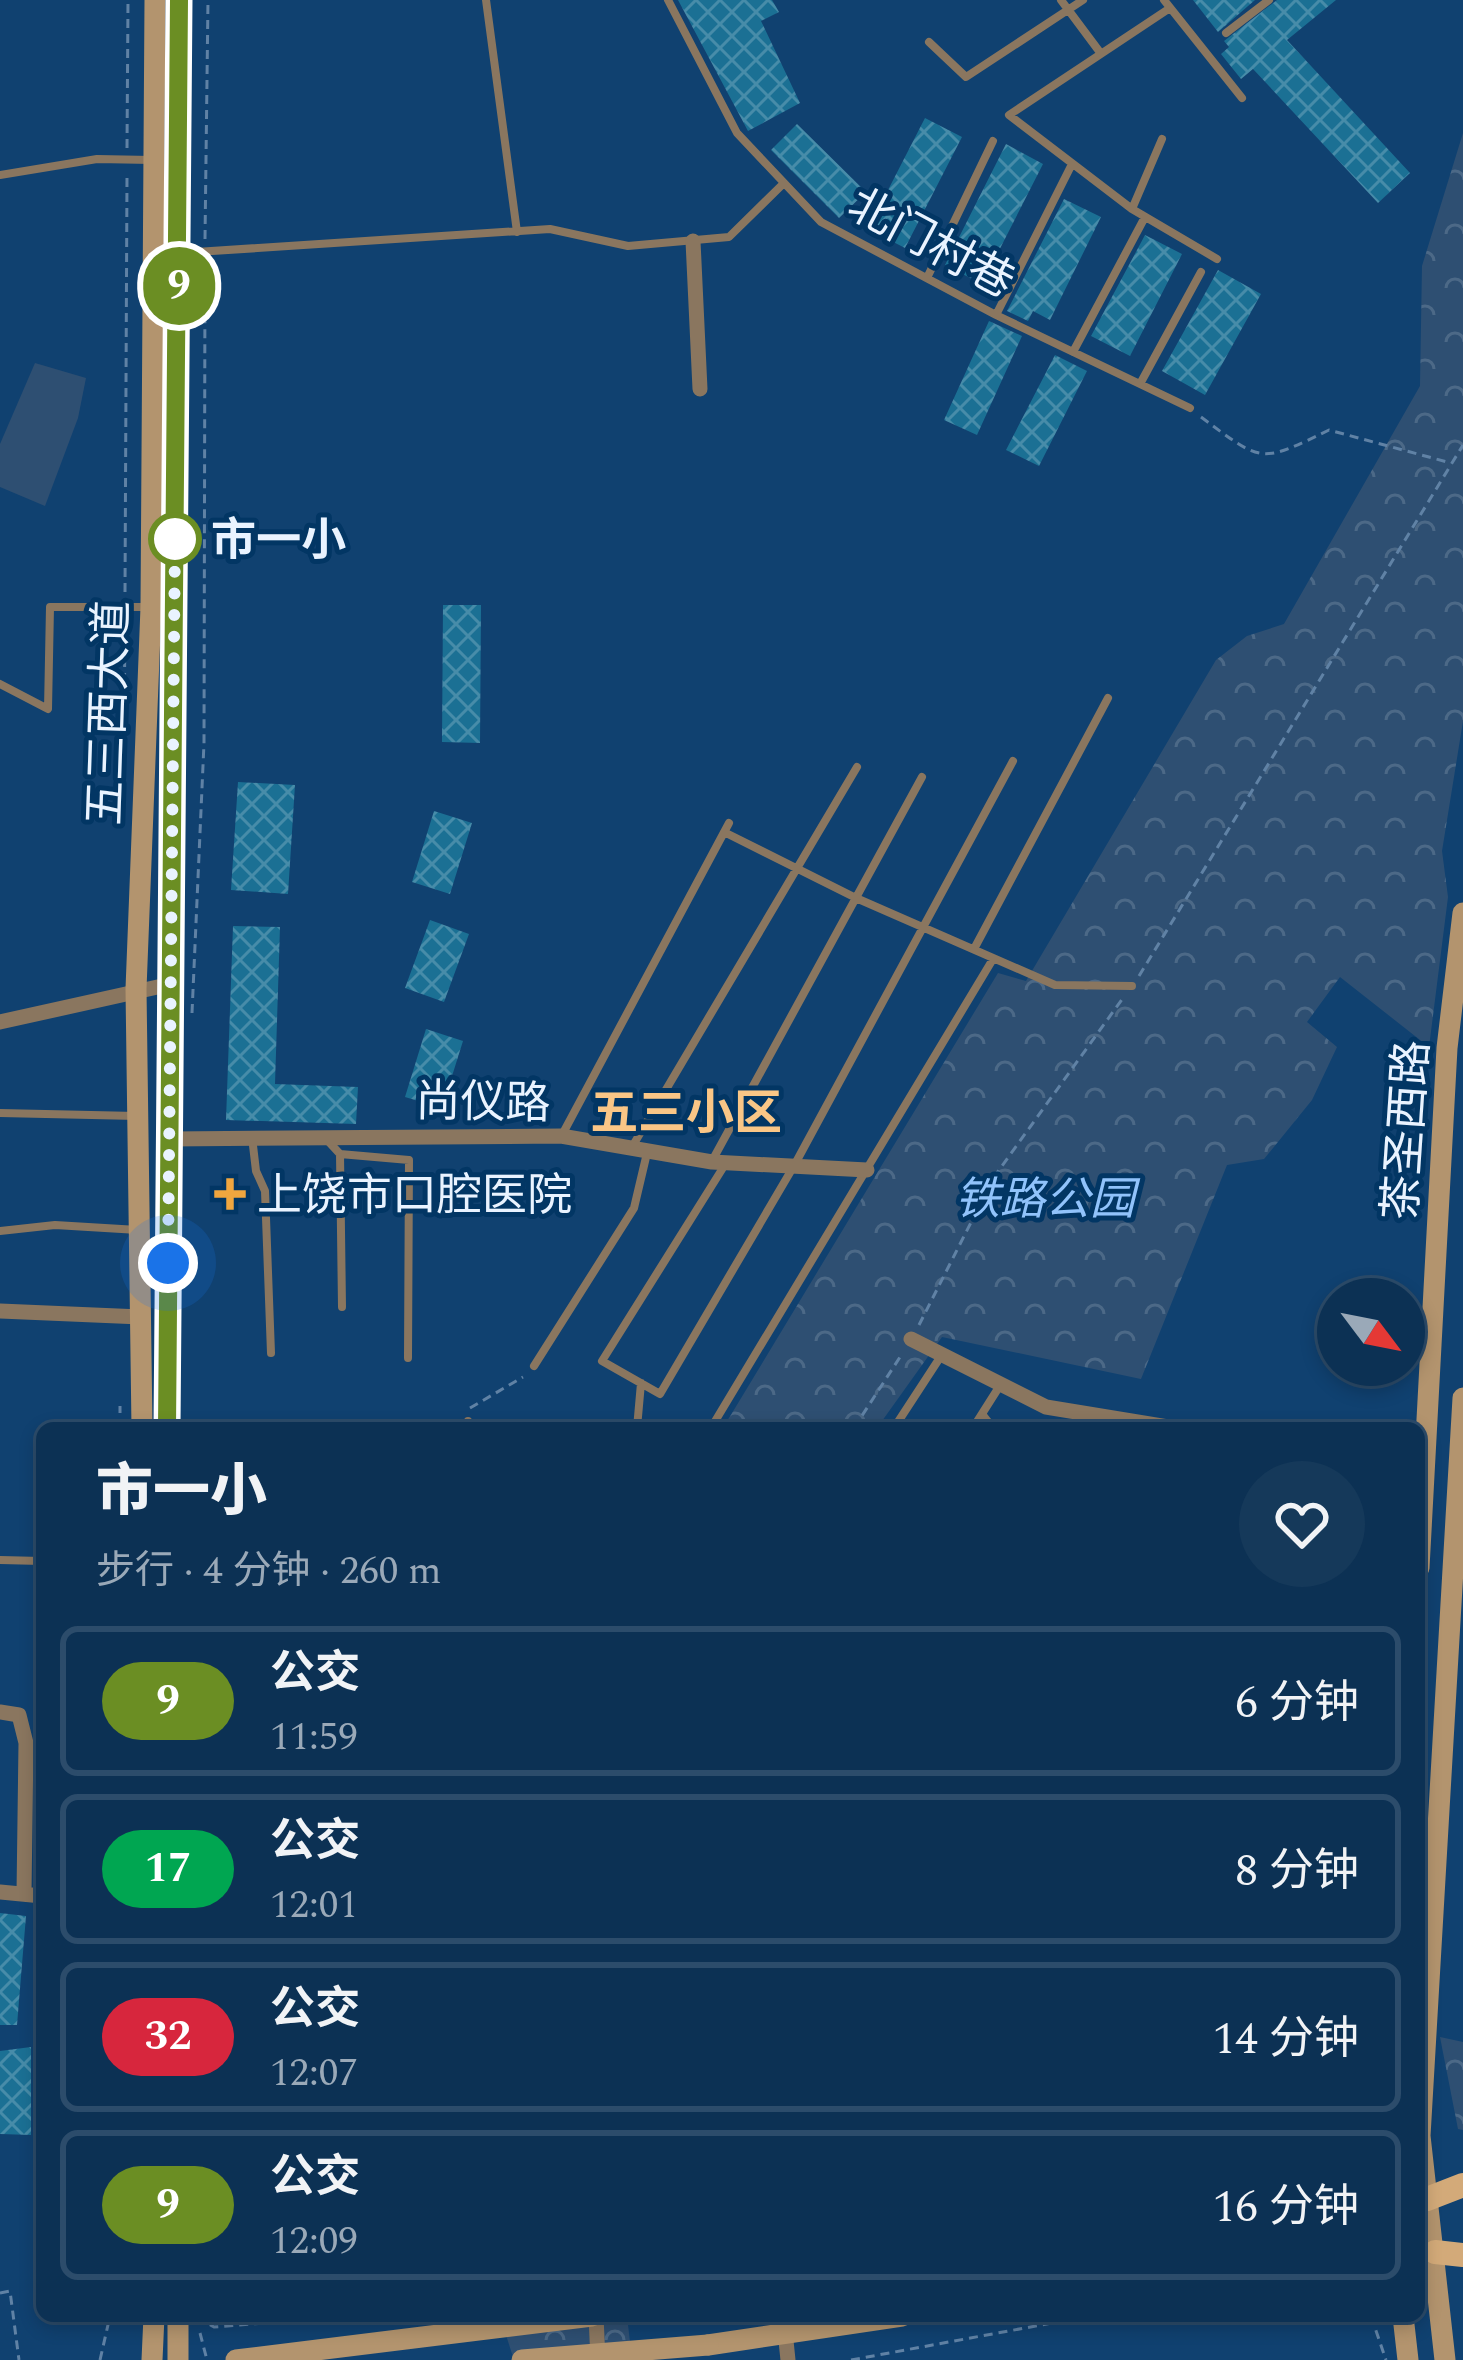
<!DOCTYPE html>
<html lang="zh">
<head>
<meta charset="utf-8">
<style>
	body { margin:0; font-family:Spectral,"Noto Sans SC",serif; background:#15395a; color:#f1f3f6; height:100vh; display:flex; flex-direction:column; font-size:45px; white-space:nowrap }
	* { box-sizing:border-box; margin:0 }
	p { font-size:39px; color:#9aa9b8 }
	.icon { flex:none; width:66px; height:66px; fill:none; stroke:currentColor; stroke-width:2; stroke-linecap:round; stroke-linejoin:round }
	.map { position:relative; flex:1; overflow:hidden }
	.drawer { position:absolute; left:36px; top:1422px; width:1389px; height:900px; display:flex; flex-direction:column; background:#0c3154; border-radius:18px; box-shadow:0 6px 18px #0003,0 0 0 3px #2c4c6b }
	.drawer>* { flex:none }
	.badge { padding:0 24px; border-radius:39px; font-size:42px; line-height:78px }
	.needle { width:78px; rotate:122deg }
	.fabs { position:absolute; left:1317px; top:1278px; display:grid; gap:24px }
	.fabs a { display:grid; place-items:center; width:108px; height:108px; border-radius:50%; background:#0c3154; box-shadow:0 6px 18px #0003,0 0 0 3px #2c4c6b; font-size:60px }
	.you { position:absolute; width:60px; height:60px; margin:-30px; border:9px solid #fff; border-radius:50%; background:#1a73e8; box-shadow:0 0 0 18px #1a73e833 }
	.map>.badge { position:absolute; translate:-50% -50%; box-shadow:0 0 0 6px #fff }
	.round { display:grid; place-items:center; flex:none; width:126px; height:126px; border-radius:63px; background:#15395a }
	.head { display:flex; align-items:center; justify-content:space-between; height:204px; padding:0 60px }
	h1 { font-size:57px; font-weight:800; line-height:90px }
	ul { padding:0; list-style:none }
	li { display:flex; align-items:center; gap:36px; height:150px; margin:0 24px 18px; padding:0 36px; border:6px solid #2c4c6b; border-radius:18px }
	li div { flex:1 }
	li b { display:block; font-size:45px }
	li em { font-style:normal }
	li .badge { min-width:132px; font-weight:700; text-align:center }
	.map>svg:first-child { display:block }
	.grass { fill:#2e4f72 }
	.forest { fill:url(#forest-crowns) }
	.building { fill:url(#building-cross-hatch) }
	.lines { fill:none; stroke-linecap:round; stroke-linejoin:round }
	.path { stroke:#6082a5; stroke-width:3; stroke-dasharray:9 6; stroke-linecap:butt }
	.service { stroke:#8a765f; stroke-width:8 }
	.minor { stroke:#8a765f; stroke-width:15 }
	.secondary { stroke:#b3946e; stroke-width:21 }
	.primary { stroke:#d3aa79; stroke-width:24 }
	.secondary-bridge { stroke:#b3946e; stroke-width:21 }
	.line-casing { stroke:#fff; stroke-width:27 }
	.line { stroke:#6b8e23; stroke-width:18 }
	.walk { stroke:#e9f3ff; stroke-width:12; stroke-dasharray:0 21.6 }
	.stop-dot { fill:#fff; stroke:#6b8e23; stroke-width:6 }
	.poi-dot { fill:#f0a63f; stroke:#023664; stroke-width:4.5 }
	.labels { text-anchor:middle; stroke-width:10; stroke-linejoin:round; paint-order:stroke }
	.street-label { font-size:45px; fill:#e9f3ff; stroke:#023664 }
	.stop-label { font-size:45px; font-weight:bold; fill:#e9f3ff; stroke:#023664; text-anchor:start }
	.poi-label { font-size:45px; fill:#e9f3ff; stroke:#023664; text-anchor:start }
	.park-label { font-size:45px; font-style:italic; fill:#91c3fb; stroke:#023664 }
	.neighbourhood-label { font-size:48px; font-weight:bold; fill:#fac686; stroke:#023664 }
</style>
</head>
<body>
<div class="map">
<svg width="1463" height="2360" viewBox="0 0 1463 2360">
	<defs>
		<pattern id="forest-crowns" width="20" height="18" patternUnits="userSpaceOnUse" patternTransform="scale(3)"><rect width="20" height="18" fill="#2e4f72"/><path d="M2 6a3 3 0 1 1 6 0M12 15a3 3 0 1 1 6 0" fill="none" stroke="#4c6987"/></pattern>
		<pattern id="building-cross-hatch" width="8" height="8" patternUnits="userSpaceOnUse" patternTransform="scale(3)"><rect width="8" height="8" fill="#1b7094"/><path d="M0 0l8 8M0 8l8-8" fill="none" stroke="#478ca9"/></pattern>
	</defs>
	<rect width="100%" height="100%" fill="#104170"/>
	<!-- grass -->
	<path class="grass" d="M35,363l51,15 -8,40 -33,88 -45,-19v-43z"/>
	<!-- forest -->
	<path class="forest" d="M1463,133v588l-21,130 6,46 -19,150 -89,-70 -33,45 30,25 -25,53 -48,59 -37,6 -86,214 -199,-42 -65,91h-154l275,-455 28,8 190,-321 31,-24 37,-12 136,-238 2,-120z
		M1440,2037l23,5v88l-5,-1z
		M500,2316h127l5,44h-118z"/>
	<!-- building -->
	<path class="building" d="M678,0h94l7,12 -18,9 39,82 -52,28z
		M1193,0h62l-37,32z
		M1277,0h59l-49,40 123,133 -32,30 -125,-134 -12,10 -20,-25 8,-7 -5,-6z
		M925,118l37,19 -57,111 -37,-19z
		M797,124l69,68 -27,26 -68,-68z
		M1006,144l37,20 -61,120 -37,-19z
		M1064,199l37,18 -51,103 -17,-9 -5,10 -21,-10z
		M1145,235l37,19 -52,102 -39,-20z
		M1218,270l43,24 -56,101 -43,-24z
		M989,321l33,15 -45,99 -33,-15z
		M1055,355l32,16 -48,95 -33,-16z
		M443,605h38l-1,138 -38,-1z
		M238,782l57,3 -7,109 -57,-4z
		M434,811l38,12 -22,71 -38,-12z
		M430,920l39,14 -25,68 -39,-14z
		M233,926l47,1 -5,157 83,3 -2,37 -130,-4z
		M426,1029l37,12 -21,67 -37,-11z
		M0,1913l26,3 -9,109h-17z
		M31,2047v88l-31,-1v-83z"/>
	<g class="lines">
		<!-- path -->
		<path class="path" d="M127,148l1,-148
			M205,239l3,-239
			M1201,417c62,46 58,47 128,13l122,33
			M125,592l2,-416
			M124,742l1,-122
			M1139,976l324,-531
			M192,1013l12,-270 1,-476
			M919,1325l75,-148 129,-179
			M470,1408l53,-31
			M120,1428v-22
			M854,1428l48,-74
			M0,2293l10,-2 9,69
			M1371,2316l15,44
			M197,2317l17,10 140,-11
			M200,2333l7,27
			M100,2360l10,-44
			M851,2360l239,-44"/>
		<!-- service -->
		<path class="service" d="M486,0l31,232
			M668,0l69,133 84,89 175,93 194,93
			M1061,0l38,51
			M1164,0l78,98
			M1170,8l-161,107 123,94 85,50
			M1226,33l43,-33
			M929,42l37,35 117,-77
			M0,175l97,-16 55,1
			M1132,209l30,-70
			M181,253l369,-24 78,17 101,-9 55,-54
			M927,278l66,-137
			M996,315l75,-149
			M1073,352l72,-135
			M1140,384l61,-112
			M0,684l48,25 2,-102h96
			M724,832l132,66 199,87 77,1
			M974,949l134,-251
			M0,1113l137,3
			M562,1135l167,-312
			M252,1137l4,34 9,20 6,162
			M328,1141l12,13 69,6 -1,198
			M632,1147l225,-380
			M340,1154l2,153
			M712,1161l210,-384
			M726,1163l-124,198 58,33 135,-230 218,-403
			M0,1231l55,-6 83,5
			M534,1366l100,-158 13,-55
			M982,1414l11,14
			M468,1428v-7
			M637,1428l4,-45
			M711,1428l282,-469
			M894,1428l47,-72
			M973,1428l26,-41
			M0,1560l42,1"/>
		<!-- minor -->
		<path class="minor" d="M693,241l7,148
			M0,1022l171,-38
			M169,1139l392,-3 151,26 155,8
			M0,1311l141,6
			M911,1339l135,68 128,21
			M0,1712l19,3 7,28 -2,151
			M0,1892l42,4
			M596,2316l2,44
			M785,2331l3,29"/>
		<!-- secondary -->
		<path class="secondary" d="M142,1428l-6,-439 15,-382 4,-607
			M167,1428l12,-1428
			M1419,1568l28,-520 16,-135
			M178,2316v44
			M1403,2316l5,44
			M708,2345l194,-29
			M152,2360l2,-44
			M236,2360l356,-44
			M1445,2360l-25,-224 43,-738"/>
		<!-- primary -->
		<path class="primary" d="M1427,2199l36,-14
			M1435,2252l28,3"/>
		<!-- secondary-bridge -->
		<path class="secondary-bridge" d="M522,2360l186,-15"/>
	</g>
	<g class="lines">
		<defs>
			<path id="line" d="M167,1428l12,-1428"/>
		</defs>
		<!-- line casing -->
		<use href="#line" class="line-casing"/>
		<!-- line -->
		<use href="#line" class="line"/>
		<!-- walk -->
		<path class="walk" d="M168,1263l7,-724"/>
	</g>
	<!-- markers -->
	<circle class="stop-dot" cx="175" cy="539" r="24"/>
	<path class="poi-dot" d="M224 1176h12v12h12v12h-12v12h-12v-12h-12v-12h12z"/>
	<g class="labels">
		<!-- street labels -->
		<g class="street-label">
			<text transform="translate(932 242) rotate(28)" y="16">北门村巷</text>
			<text transform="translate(107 713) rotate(-88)" y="16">五三西大道</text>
			<text transform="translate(483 1101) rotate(1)" y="16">尚仪路</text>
			<text transform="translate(1405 1130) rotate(-86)" y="16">茶圣西路</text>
		</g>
		<!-- stop labels -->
		<g class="stop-label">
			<text x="211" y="555">市一小</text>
		</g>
		<!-- poi labels -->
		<g class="poi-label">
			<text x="257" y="1210">上饶市口腔医院</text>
		</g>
		<!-- park labels -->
		<g class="park-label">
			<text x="1045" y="1214">铁路公园</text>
		</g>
		<!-- neighbourhood labels -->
		<g class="neighbourhood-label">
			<text x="686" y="1129">五三小区</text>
		</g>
	</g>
</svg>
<div class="fabs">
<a><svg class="needle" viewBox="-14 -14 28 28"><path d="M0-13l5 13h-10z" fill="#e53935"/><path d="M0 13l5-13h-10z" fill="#9aa9b8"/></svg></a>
</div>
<div class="you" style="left:168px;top:1263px"></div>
<b class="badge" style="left:179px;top:286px;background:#6b8e23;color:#fff">9</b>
<section class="drawer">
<div class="head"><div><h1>市一小</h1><p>步行 · 4 分钟 · 260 m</p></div><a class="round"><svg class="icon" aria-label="heart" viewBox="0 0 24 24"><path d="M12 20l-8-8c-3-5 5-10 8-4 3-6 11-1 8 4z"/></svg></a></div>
<ul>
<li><span class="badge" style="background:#6b8e23;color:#fff">9</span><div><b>公交</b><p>11:59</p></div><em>6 分钟</em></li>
<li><span class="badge" style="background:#00a651;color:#fff">17</span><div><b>公交</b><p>12:01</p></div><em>8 分钟</em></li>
<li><span class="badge" style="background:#d7263d;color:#fff">32</span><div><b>公交</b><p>12:07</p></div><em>14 分钟</em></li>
<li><span class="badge" style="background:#6b8e23;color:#fff">9</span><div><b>公交</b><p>12:09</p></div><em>16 分钟</em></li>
</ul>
</section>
</div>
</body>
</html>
